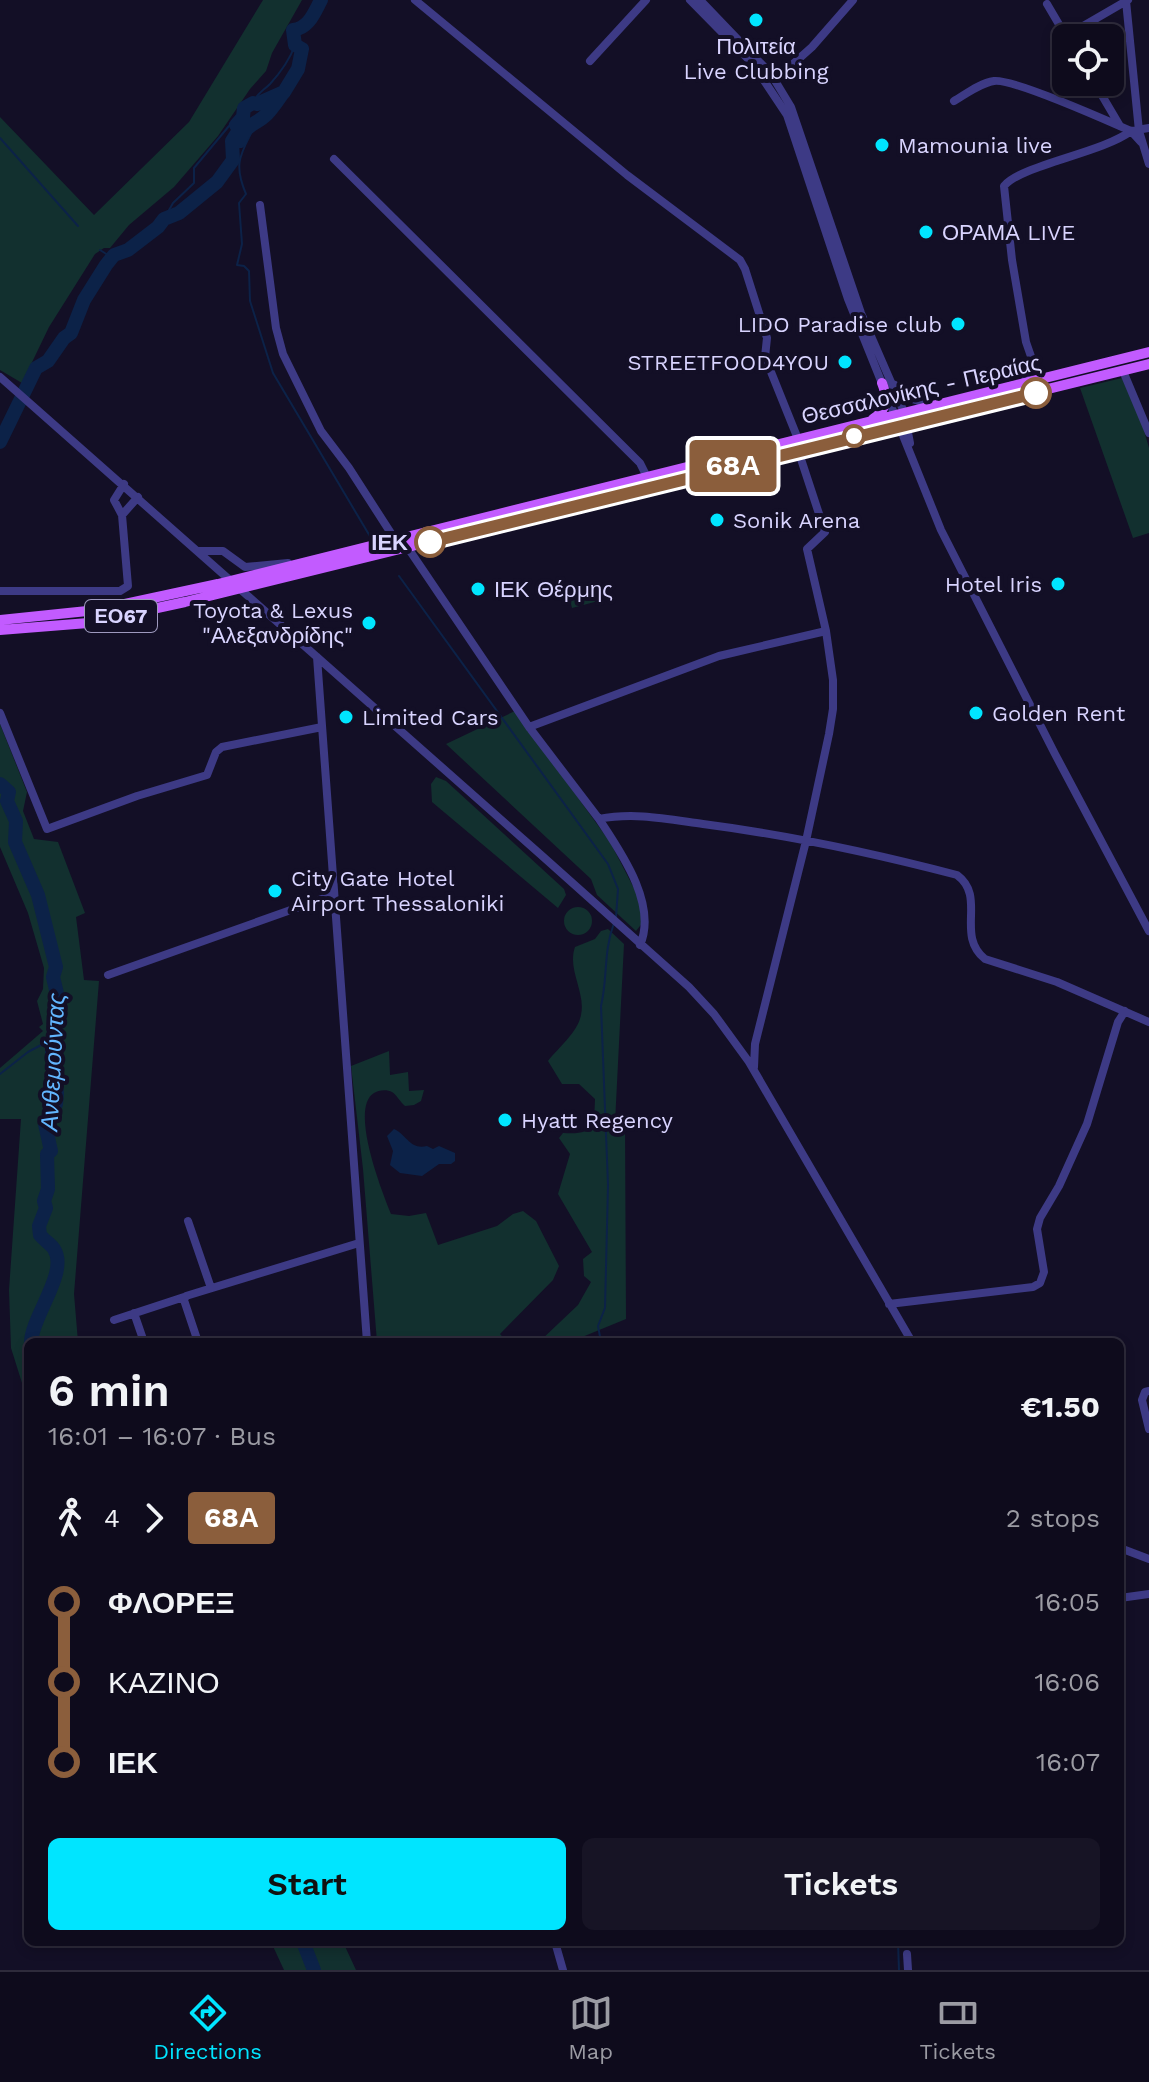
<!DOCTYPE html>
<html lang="en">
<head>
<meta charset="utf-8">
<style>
	body { margin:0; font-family:"Work Sans",sans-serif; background:#171425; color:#f1f3f6; height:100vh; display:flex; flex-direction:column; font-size:30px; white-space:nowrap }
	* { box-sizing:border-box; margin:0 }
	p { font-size:26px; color:#9b9ba3 }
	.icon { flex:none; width:44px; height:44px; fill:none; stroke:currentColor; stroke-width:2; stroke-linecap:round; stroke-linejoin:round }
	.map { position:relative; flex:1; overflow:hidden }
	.details { position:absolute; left:24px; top:1338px; width:1100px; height:608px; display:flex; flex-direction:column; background:#0e0b1c; border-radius:12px; box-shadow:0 4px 12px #0003,0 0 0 2px #2e2b3b }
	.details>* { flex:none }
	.badge { padding:0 16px; border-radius:6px; font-size:28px; line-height:52px }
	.controls { position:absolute; left:1052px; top:24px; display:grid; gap:16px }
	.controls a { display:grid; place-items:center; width:72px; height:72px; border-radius:12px; background:#0e0b1c; box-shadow:0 4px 12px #0003,0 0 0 2px #2e2b3b; font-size:40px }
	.map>.badge { position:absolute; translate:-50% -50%; box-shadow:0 0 0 4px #fff }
	.legs { display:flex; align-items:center; gap:12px; height:88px; padding:0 24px; font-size:26px }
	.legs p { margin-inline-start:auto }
	.summary { display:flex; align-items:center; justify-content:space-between; height:136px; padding:0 24px }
	h1 { font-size:44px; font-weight:600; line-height:60px }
	.button { display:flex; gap:16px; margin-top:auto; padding:16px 24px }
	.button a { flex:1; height:92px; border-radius:12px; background:#00e5ff; color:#111; font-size:32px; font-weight:600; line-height:92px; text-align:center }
	.button a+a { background:#171425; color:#f1f3f6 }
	ul { padding:0 24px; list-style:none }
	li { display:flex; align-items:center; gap:28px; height:80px; font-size:30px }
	li i { display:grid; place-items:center; width:12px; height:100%; margin:0 10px; background:currentColor }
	li i::after { content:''; width:20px; height:20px; margin:-10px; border:6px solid; border-radius:50%; background:#0e0b1c }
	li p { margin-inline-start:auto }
	li:first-child i { background:linear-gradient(#0000 50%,currentColor 0) }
	li:last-child i { background:linear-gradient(currentColor 50%,#0000 0) }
	.dock { display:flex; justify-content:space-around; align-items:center; height:112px; border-top:2px solid #2e2b3b; background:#0e0b1c; font-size:22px; color:#9b9ba3 }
	.dock a { display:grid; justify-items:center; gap:4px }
	.dock .active { color:#00e5ff }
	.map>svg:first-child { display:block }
	.green { fill:#12302f }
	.water { fill:#0c2248 }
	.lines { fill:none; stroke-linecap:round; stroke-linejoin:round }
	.stream { stroke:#0c2248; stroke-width:2 }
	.river { stroke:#0c2248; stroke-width:14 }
	.minor { stroke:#3d3a85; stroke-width:8 }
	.major { stroke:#c25bff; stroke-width:10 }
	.line-1-casing { stroke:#fff; stroke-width:18 }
	.line-1 { stroke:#8b5e3c; stroke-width:12 }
	.poi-dot { fill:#00e5ff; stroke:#130f26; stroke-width:3 }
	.stop-1-dot { fill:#fff; stroke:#8b5e3c; stroke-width:4 }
	.labels { text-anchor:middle; stroke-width:8; stroke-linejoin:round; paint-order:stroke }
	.shield { fill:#130f26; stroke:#9e99be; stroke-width:2 }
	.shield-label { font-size:20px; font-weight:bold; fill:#d9d4ff }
	.poi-label { font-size:22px; fill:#d9d4ff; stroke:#130f26; text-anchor:start }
	.street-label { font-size:22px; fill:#d9d4ff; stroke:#130f26 }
	.stop-label { font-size:22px; font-weight:bold; fill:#d9d4ff; stroke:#130f26; text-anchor:end }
	.water-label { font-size:24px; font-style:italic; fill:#62b6ff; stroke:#130f26 }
</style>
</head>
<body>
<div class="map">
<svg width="1149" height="1970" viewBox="0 0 1149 1970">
	<rect width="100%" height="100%" fill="#130f26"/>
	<!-- green -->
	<path class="green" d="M263,0h39l-30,53 -6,18 -16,18 -32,47 -44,51 -45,38 -19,23h-6l-9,6 -46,73 -27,56 -22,-13v-253l94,98 95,-93z
		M1122,378l19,42 8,28v85l-16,5 -53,-150z
		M598,584l4,16 -30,8 -4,-17z
		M515,711l95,131 28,54 5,26 -7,9 -39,-36 -6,-16 -145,-135z
		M0,724l27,68 -4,19 11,28 24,3 27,71 -9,4 8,63 15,1 -25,313 4,48h-50v60l-17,-54 -2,-58 12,-171h-21v-51l43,-37 -4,-4 4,-3 -6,-23 6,-12 1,-21 -16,-55 -28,-66z
		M436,777l10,4 118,108 2,6 -8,13 -126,-106 -1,-18z
		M564 921a14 14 0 1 1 28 0a14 14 0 1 1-28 0Z
		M608,929l16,15 -9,179 10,1 1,195 -56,23h-31l39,-37 13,-23 -7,-6 -1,-17 9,-7 -34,-58 12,-40 -11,-16 4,-5c31,2 31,-6 32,-34l-16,-15h-17l-14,-23c10,-13 30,-29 33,-46 5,-23 -14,-45 -6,-68l20,-8 6,-8z
		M389,1051l1,24 18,-3 1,19 15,-1 -3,11 -7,4 -9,1c-5,-4 -8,-11 -13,-14 -5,-3 -14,-2 -18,1 -25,15 8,99 17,121l18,2 17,-3 12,32 59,-19 16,-12 10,-3 13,10 23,45 -6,14 -53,54 7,8h-130l-14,-173 -12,-103z
		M271,1942h72l13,28h-72z"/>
	<!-- water -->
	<path class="water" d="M394,1129c13,6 16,21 33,17l6,3 6,-3 16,7v8l-4,3h-12l-17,12 -22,-3 -10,-8 3,-14 -6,-15z"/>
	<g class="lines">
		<!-- stream -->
		<path class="stream" d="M253,103c4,-10 10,-12 17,-19 10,-11 20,-25 25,-39
			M256,123c-14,30 -24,38 -10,71l-7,9 3,41 -5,21 7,1 5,5 1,30 23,72 98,165
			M0,138l78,88
			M164,219l9,-16 21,-20v-15l50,-60
			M100,250l8,5h6
			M399,576l209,288 10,25 -2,28
			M0,1074l28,-22 28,-15
			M601,1342l-3,-16 7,-18 3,-123 -7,-179c7,-29 2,-53 13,-83
			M898,1942l1,28"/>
		<!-- river -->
		<path class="river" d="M240,141c5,-17 16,-16 27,-27 6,-6 11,-14 16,-21
			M0,442l36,-74 12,-7 16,-23 7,-5 13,-33 22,-35 8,-10 14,-5 30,-23 6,-8 15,-6 38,-31 16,-22 -1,-19 7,-11 -3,-5 7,-8 1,-9 9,-5 4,1 27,-12 14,-23 4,-20 -7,-4 -2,-15c16,-2 21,-17 28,-30
			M0,784l9,8 -2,9 9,20 -1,21 23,53 18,72 -3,10 6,25 -7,51 5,40 -1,11 -11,20 6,27 -4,3 1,35 -4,12 2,7 -7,18 1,9c4,5 12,10 14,14 15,23 -22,67 -23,93
			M303,1942l11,28"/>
		<!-- minor -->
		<path class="minor" d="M415,0l212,175 113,85 5,9 22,69 -2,19 33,82
			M690,0l63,64 34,51 61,184 93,231 114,224 94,177
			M700,0l71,74 20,33 70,206 43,99 6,31
			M1126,1l13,130 10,33
			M1047,4l20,34
			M1066,36l62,-36
			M590,61l56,-61
			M775,80l37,-33 41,-47
			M1094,82l26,44
			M954,101c12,-7 26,-18 40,-20 19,-3 114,40 137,50l18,-3
			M334,159l306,304 7,14
			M260,205l16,123 7,26 38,77 28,37 47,73
			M1123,371l26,62
			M0,377l540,477 149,133 25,27 35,48 163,280
			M1023,384l11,-19 -8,-23 -14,-82 -8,-74c17,-21 98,-33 127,-55l10,11
			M895,385l17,14 20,6
			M122,515l-8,-15 10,-16
			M408,548l121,179 70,92
			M199,551h24l22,16 43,-4
			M0,591h120l8,-5 -6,-71 16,-18
			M317,657l50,685
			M0,713l47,116 90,-33 70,-21 9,-23 6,-5 100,-20
			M529,727l190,-71 107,-25 -19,-82 18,-17 -27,-82
			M640,945c18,-41 -20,-94 -41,-126 35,-7 68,0 104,5 85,11 170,29 254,51 30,22 -2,60 28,84l72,23 92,40
			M108,975l225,-80
			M754,1067l1,-23 51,-203 23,-107 4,-25v-29l-7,-49
			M188,1221l23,67
			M889,1304l144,-17 7,-4 4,-11 -7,-43 3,-11 19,-32 28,-62 31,-102 7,-11
			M134,1313l10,29
			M114,1320l70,-23
			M198,1342l-14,-42 2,-4 173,-53
			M1149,1391l-4,1 -3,8 7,29
			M1120,1548l29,11
			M1120,1598l29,-4
			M555,1942l8,28
			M907,1954l1,16"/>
		<!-- major -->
		<path class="major" d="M873,419c14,-9 15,-21 9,-36
			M0,620l97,-10 121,-26 931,-232
			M0,630l88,-7 97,-21 964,-238"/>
	</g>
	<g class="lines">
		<defs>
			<path id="line-1" d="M430,542l606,-149"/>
		</defs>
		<!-- line-1 casing -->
		<use href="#line-1" class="line-1-casing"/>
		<!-- line-1 -->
		<use href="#line-1" class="line-1"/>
	</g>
	<!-- markers -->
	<g class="poi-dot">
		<circle cx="756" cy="20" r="8"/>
		<circle cx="882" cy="145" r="8"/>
		<circle cx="926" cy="232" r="8"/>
		<circle cx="958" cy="324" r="8"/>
		<circle cx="845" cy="362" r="8"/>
		<circle cx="717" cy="520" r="8"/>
		<circle cx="1058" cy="584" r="8"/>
		<circle cx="478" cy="589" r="8"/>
		<circle cx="369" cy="623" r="8"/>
		<circle cx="976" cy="713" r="8"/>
		<circle cx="346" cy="717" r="8"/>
		<circle cx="275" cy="891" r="8"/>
		<circle cx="505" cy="1120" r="8"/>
	</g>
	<g class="stop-1-dot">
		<circle cx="1036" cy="393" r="14"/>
		<circle cx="854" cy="436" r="10"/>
		<circle cx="430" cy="542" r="14"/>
	</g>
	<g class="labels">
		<!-- shield labels -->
		<rect class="shield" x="85" y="600" width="72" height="32" rx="6"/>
		<g class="shield-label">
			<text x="121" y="623">ΕΟ67</text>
		</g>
		<!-- poi labels -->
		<g class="poi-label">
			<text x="756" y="54" text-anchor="middle">Πολιτεία<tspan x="756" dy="25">Live Clubbing</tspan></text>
			<text x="898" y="153">Mamounia live</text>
			<text x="942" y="240">ΟΡΑΜΑ LIVE</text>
			<text x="942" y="332" text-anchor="end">LIDO Paradise club</text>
			<text x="829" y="370" text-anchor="end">STREETFOOD4YOU</text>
			<text x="733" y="528">Sonik Arena</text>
			<text x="1042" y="592" text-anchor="end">Hotel Iris</text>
			<text x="494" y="597">ΙΕΚ Θέρμης</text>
			<text x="353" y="618" text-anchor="end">Toyota &amp; Lexus<tspan x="353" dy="25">"Αλεξανδρίδης"</tspan></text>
			<text x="992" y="721">Golden Rent</text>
			<text x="362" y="725">Limited Cars</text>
			<text x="291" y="886">City Gate Hotel<tspan x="291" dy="25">Airport Thessaloniki</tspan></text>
			<text x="521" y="1128">Hyatt Regency</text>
		</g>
		<!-- street labels -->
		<g class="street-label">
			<text transform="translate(921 389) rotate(-13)" y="8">Θεσσαλονίκης - Περαίας</text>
		</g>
		<!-- stop labels -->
		<g class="stop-label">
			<text x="408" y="550">ΙΕΚ</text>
		</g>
		<!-- water labels -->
		<g class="water-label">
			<text transform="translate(53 1062) rotate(-87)" y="8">Ανθεμούντας</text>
		</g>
	</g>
</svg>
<div class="controls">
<a><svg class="icon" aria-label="locate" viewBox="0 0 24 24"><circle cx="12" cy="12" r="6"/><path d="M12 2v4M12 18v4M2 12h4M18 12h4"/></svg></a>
</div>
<b class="badge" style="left:733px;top:466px;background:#8b5e3c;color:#fff">68Α</b>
<section class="details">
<div class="summary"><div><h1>6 min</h1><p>16:01 – 16:07 · Bus</p></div><b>€1.50</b></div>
<div class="legs"><svg class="icon" aria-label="walk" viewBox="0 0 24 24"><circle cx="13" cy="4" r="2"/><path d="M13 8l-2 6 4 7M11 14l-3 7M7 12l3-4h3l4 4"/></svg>4<svg class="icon" aria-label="forward" viewBox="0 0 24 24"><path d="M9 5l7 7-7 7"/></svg><b class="badge" style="background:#8b5e3c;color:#fff">68Α</b><p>2 stops</p></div>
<ul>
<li><i style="color:#8b5e3c"></i><b>ΦΛΟΡΕΞ</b><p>16:05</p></li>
<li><i style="color:#8b5e3c"></i><span>ΚΑΖΙΝΟ</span><p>16:06</p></li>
<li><i style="color:#8b5e3c"></i><b>ΙΕΚ</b><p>16:07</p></li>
</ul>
<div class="button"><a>Start</a><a>Tickets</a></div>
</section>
</div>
<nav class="dock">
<a class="active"><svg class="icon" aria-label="directions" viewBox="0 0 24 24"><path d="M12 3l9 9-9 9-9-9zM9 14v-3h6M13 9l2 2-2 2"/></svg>Directions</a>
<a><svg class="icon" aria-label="map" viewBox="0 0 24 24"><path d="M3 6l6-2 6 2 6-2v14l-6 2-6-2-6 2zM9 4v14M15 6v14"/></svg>Map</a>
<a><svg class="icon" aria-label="tickets" viewBox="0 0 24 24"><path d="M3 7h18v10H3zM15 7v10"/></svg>Tickets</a>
</nav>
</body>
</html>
